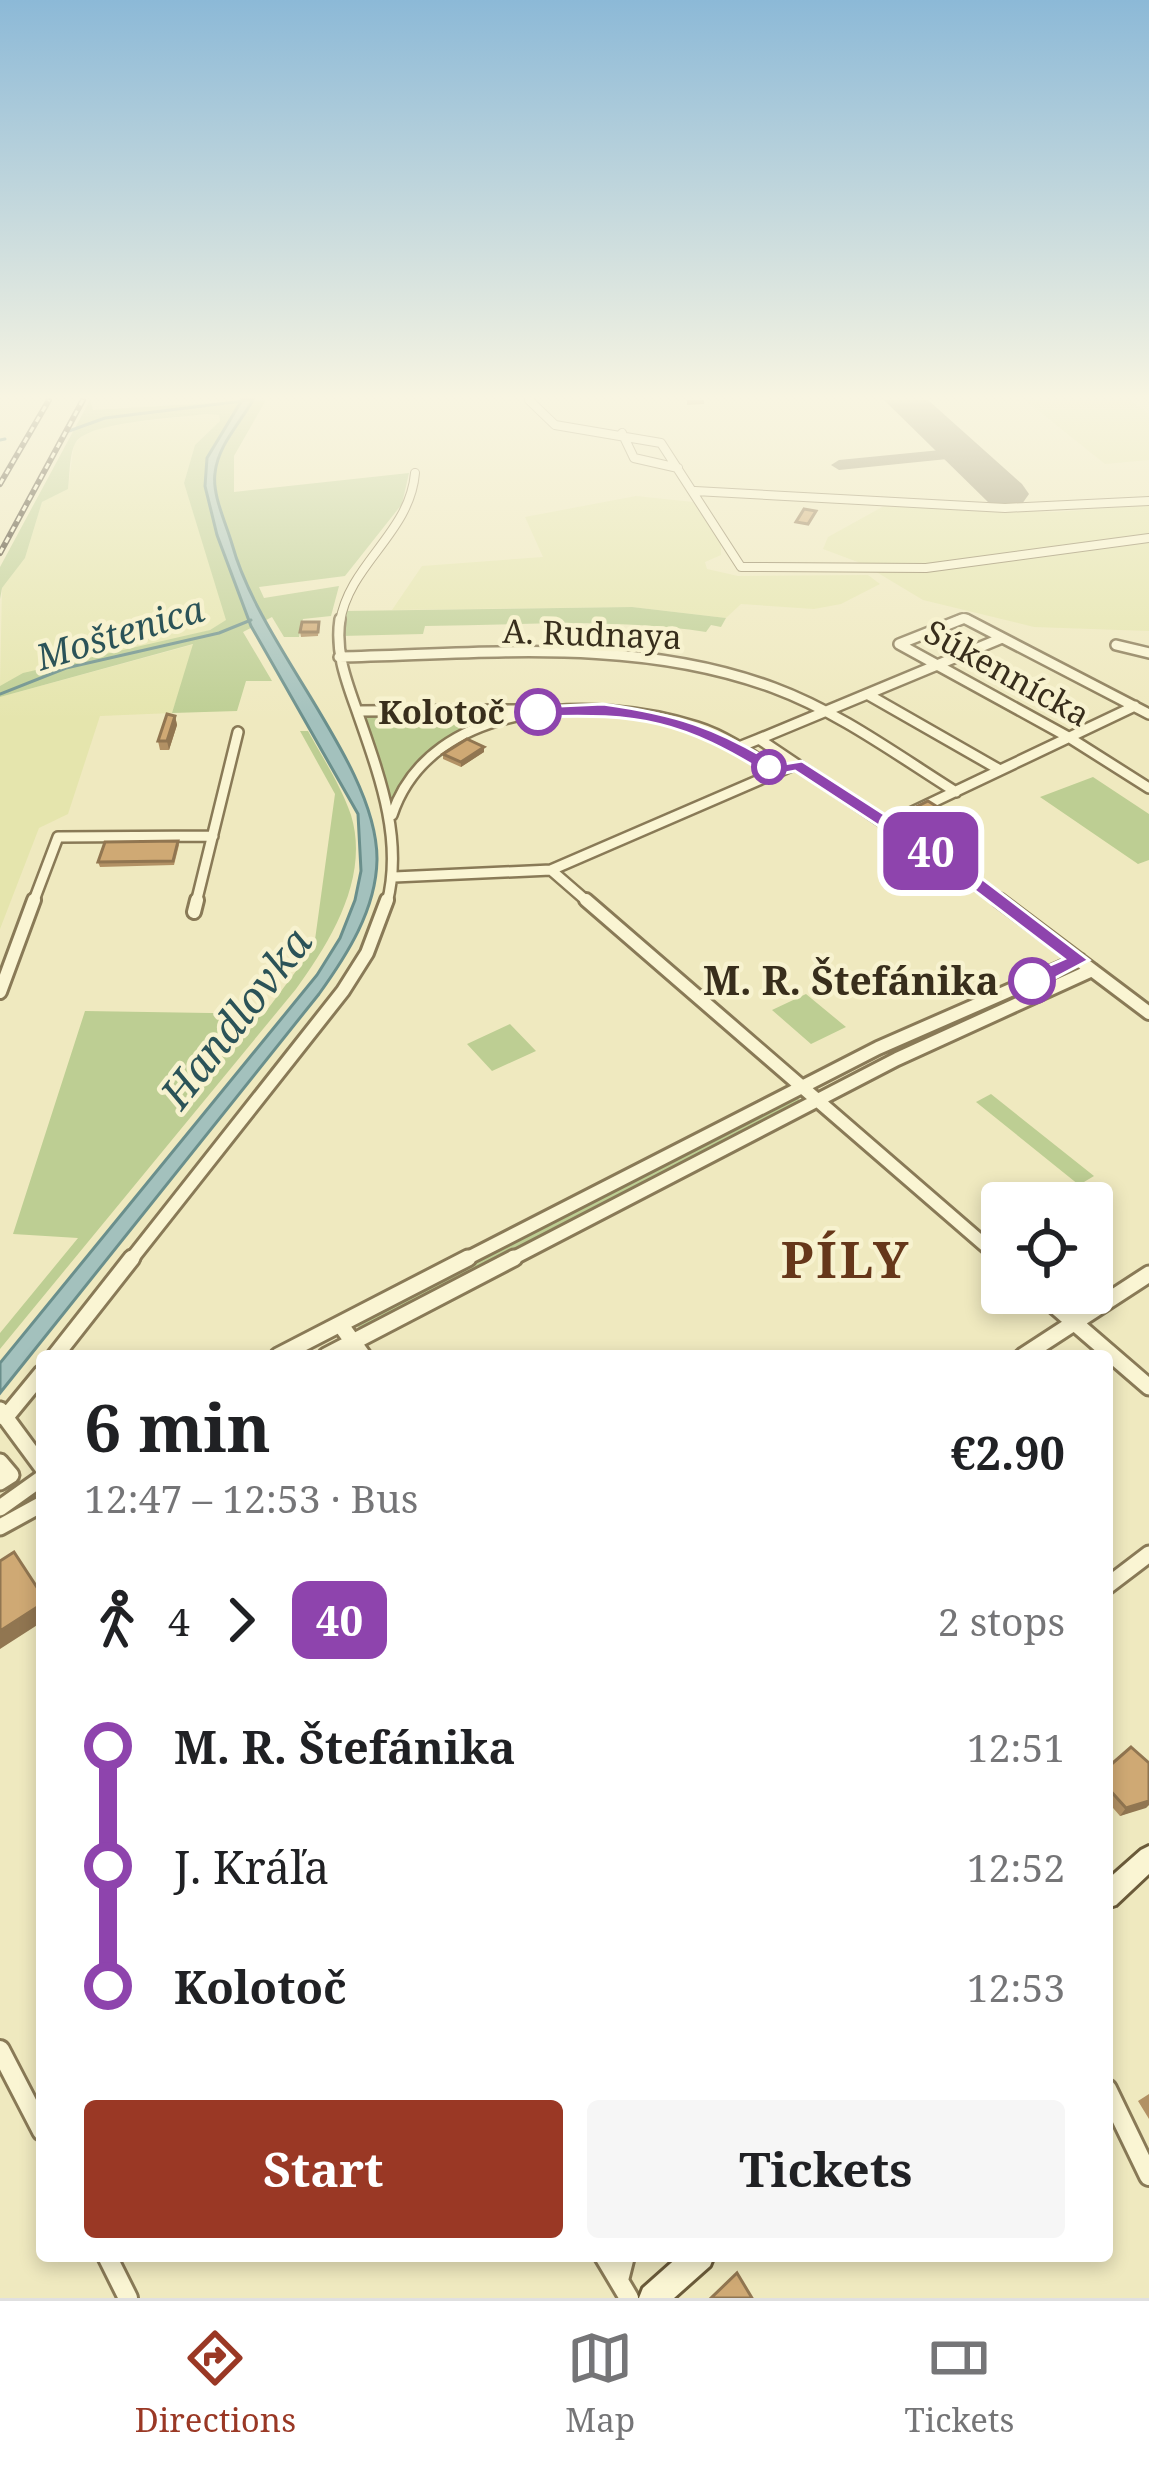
<!DOCTYPE html>
<html lang="en">
<head>
<meta charset="utf-8">
<style>
	body { margin:0; font-family:"Noto Serif",serif; background:#f6f6f6; color:#202124; height:100vh; display:flex; flex-direction:column; font-size:45px; white-space:nowrap }
	* { box-sizing:border-box; margin:0 }
	p { font-size:39px; color:#757577 }
	.icon { flex:none; width:66px; height:66px; fill:none; stroke:currentColor; stroke-width:2; stroke-linecap:round; stroke-linejoin:round }
	.map { position:relative; flex:1; overflow:hidden }
	.sheet { position:absolute; left:36px; top:1350px; width:1077px; height:912px; display:flex; flex-direction:column; background:#fff; border-radius:12px; box-shadow:0 6px 18px #0003 }
	.sheet>* { flex:none }
	.badge { padding:0 24px; border-radius:18px; font-size:42px; line-height:78px }
	.controls { position:absolute; left:981px; top:1182px; display:grid; gap:24px }
	.controls a { display:grid; place-items:center; width:132px; height:132px; border-radius:12px; background:#fff; box-shadow:0 6px 18px #0003; font-size:60px }
	.map>.badge { position:absolute; translate:-50% -50%; box-shadow:0 0 0 6px #fff }
	.legs { display:flex; align-items:center; gap:18px; height:132px; padding:0 48px; font-size:39px }
	.legs p { margin-inline-start:auto }
	.headline { display:flex; align-items:center; justify-content:space-between; height:204px; padding:0 48px }
	h1 { font-size:66px; font-weight:700; line-height:90px }
	.primary-button { display:flex; gap:24px; margin-top:auto; padding:24px 48px }
	.primary-button a { flex:1; height:138px; border-radius:12px; background:#9a3825; color:#fff; font-size:48px; font-weight:700; line-height:138px; text-align:center }
	.primary-button a+a { background:#f6f6f6; color:#202124 }
	ul { padding:0 48px; list-style:none }
	li { display:flex; align-items:center; gap:42px; height:120px; font-size:45px }
	li i { display:grid; place-items:center; width:18px; height:100%; margin:0 15px; background:currentColor }
	li i::after { content:''; width:30px; height:30px; margin:-15px; border:9px solid; border-radius:50%; background:#fff }
	li p { margin-inline-start:auto }
	li:first-child i { background:linear-gradient(#0000 50%,currentColor 0) }
	li:last-child i { background:linear-gradient(currentColor 50%,#0000 0) }
	.dock { display:flex; justify-content:space-around; align-items:center; height:168px; border-top:3px solid #e0e0e0; background:#fff; font-size:33px; color:#757577 }
	.dock a { display:grid; justify-items:center; gap:6px }
	.dock .on { color:#9a3825 }
	.map>svg:first-child { display:block }
	.farmland { fill:#e5e5ad }
	.green { fill:#bdce93 }
	.water { fill:#a3c1bd; stroke:#6a8f8c; stroke-width:3 }
	.lines { fill:none; stroke-linecap:round; stroke-linejoin:round }
	.stream { stroke:#6a8f8c; stroke-width:3 }
	.taxiway { fill:#948c6e; fill-rule:evenodd }
	.runway { fill:#948c6e; fill-rule:evenodd }
	.street-far4-casing { stroke:#897a57; stroke-width:10 }
	.street-far3-casing { stroke:#897a57; stroke-width:14 }
	.street-far2-casing { stroke:#897a57; stroke-width:18 }
	.street-far1-casing { stroke:#897a57; stroke-width:21 }
	.street-casing { stroke:#897a57; stroke-width:24 }
	.secondary-casing { stroke:#6b5b3a; stroke-width:6 }
	.street-far4 { stroke:#faf5d3; stroke-width:8 }
	.street-far3 { stroke:#faf5d3; stroke-width:9 }
	.street-far2 { stroke:#faf5d3; stroke-width:12 }
	.street-far1 { stroke:#faf5d3; stroke-width:15 }
	.street { stroke:#faf5d3; stroke-width:18 }
	.secondary { fill:#faf5d3; fill-rule:evenodd }
	.rail-casing { stroke:#382e1c; stroke-width:6 }
	.rail { stroke:#f7f2cf; stroke-width:3; stroke-dasharray:6; stroke-linecap:butt }
	.wall { fill:#b29164 }
	.shaded-wall { fill:#917651 }
	.building { fill:#cfa974; stroke:#917651; stroke-width:3 }
	.line-1 { fill:#8e44ad; stroke:#fff; stroke-width:3 }
	.stop-1-dot { fill:#fff; stroke:#8e44ad; stroke-width:6 }
	.labels { text-anchor:middle; stroke-width:9; stroke-linejoin:round; paint-order:stroke }
	.far-street-label { font-size:33px; fill:#382e1c; stroke:#f7f2cf }
	.far-stop-label { font-size:33px; font-weight:bold; fill:#382e1c; stroke:#f7f2cf; text-anchor:end }
	.far-water-label { font-size:36px; font-style:italic; fill:#2b5358; stroke:#f7f2cf }
	.stop-label { font-size:39px; font-weight:bold; fill:#382e1c; stroke:#f7f2cf; text-anchor:end }
	.water-label { font-size:42px; font-style:italic; fill:#2b5358; stroke:#f7f2cf }
	.district-label { font-size:51px; font-weight:bold; letter-spacing:3px; fill:#66371a; stroke:#f7f2cf }
</style>
</head>
<body>
<div class="map">
<svg width="1149" height="2298" viewBox="0 0 1149 2298">
	<rect width="100%" height="100%" fill="#efe9bf"/>
	<!-- farmland -->
	<path class="farmland" d="M1025,400h105l19,14v46l-44,4z
		M206,414l13,1 1,6 -25,24 -11,38 43,137 -17,10 -210,56 2,-98 23,-30 17,-56 26,-13 6,-45 10,-10 26,-9z
		M636,496l57,6 28,41v12l-16,7 2,7 31,7 130,-1 12,9 -39,20 -27,5 -73,-5 -15,14 -94,-11 -240,3 30,-44 121,-9 -18,-40z
		M1149,505v126l-115,-4 -111,-27 -60,-36 -40,-15 5,-12 56,-31 171,6z
		M195,644l-23,69 -72,3 -32,98 -29,14 -39,101v-232z"/>
	<!-- green -->
	<path class="green" d="M90,400l3,10 173,-10 -32,56v36l175,-19 -7,31 -57,72 -86,11 5,11 75,-12 -8,30 -28,3 -4,18h-15l-12,-20 -29,15 29,49h-26l-9,30 -65,2 21,-69 -193,53v-11l23,-13 187,-43 16,-10 -42,-137 11,-38 25,-24 -1,-6 -13,-1c-26,4 -116,7 -130,28 -7,11 -6,33 -8,47l-26,13 -17,56 -23,30 -2,11v-32z
		M632,607l94,11 -5,9 -10,-2 -5,7c-93,-14 -188,-7 -281,-6l-2,8 -82,2 2,-25z
		M357,711h181c-37,11 -113,35 -133,69 -6,11 -10,25 -14,36z
		M300,731h8c15,27 33,55 43,84 19,62 -20,126 -55,174l-296,360v-16l78,-95 -65,-4 72,-223 179,3 50,-67 21,-153z
		M1093,777l56,37v46l-11,4 -98,-67z
		M806,994l40,33 -35,17 -39,-34z
		M510,1024l26,27 -44,20 -25,-27z
		M991,1094l103,82 -15,9 -103,-83z
		M794,1095l9,8 -441,229 -7,-10z"/>
	<!-- water -->
	<path class="water" d="M242,400h11c-13,23 -35,45 -38,73 -3,22 11,50 17,71 28,103 146,221 145,316 -1,50 -30,95 -58,134l-319,399v-30l317,-388 23,-37 15,-38 6,-29 -3,-57 -107,-188 -34,-91 -12,-49 2,-28z"/>
	<g class="lines">
		<!-- stream -->
		<path class="stream" d="M69,431l36,-13 138,-17
			M0,440l5,-1
			M0,694l66,-26 153,-35 32,-13"/>
		<!-- taxiway -->
		<path class="taxiway" d="M961,448l6,1v8l-128,13 -8,-5 8,-5z"/>
		<!-- runway -->
		<path class="runway" d="M884,400h44l94,84 7,10 -7,10 -16,4 -16,-4z"/>
		<defs>
			<path id="street-far4" d="M529,400l26,25 106,18 80,124 185,1 223,-30
				M622,433l12,25 44,10
				M695,491l310,17 144,-7
				M340,622c9,-58 70,-89 75,-149
				M954,622l10,-4 8,4"/>
			<path id="street-far3" d="M340,619c-5,33 6,61 17,92 21,61 47,127 30,192
				M966,619l183,95
				M899,644l171,94 79,50
				M899,644l63,-25
				M1116,645l33,8
				M339,657c144,-3 296,-21 435,31 65,24 123,67 182,104
				M867,694l133,76
				M357,711l163,-1
				M759,739l243,-101
				M739,747l20,-8 244,164
				M392,815c39,-117 205,-120 305,-88 29,9 55,28 80,45
				M889,823l246,-117
				M551,870l38,33
				M394,877l157,-7 245,-106
				M33,903l25,-66 155,-1
				M196,903l42,-171"/>
			<path id="street-far2" d="M586,900l416,360
				M999,900l150,113
				M194,912l3,-12
				M0,992l34,-92
				M130,1261l213,-270 24,-38 20,-53
				M462,1261l416,-213 201,-88
				M508,1261l389,-202 195,-89"/>
			<path id="street-far1" d="M1040,1293l109,94
				M340,1324l23,32
				M55,1356l77,-98
				M278,1356l190,-98
				M326,1356l188,-98
				M1023,1356l126,-82
				M0,1410l42,57
				M5,1418l37,-45
				M0,1462l11,13 -11,7
				M0,1508l42,-30
				M0,1527l42,-23
				M1107,1586l42,-32"/>
			<path id="street" d="M0,2050l42,81
				M1107,2089l42,87
				M107,2256l21,42
				M604,2256l25,42
				M619,2280l6,-24"/>
			<path id="secondary" d="M1149,1846v28l-33,31 -9,3v-28l34,-30z
				M679,2256h35l-4,10 -36,32h-35l4,-10z"/>
		</defs>
		<!-- street-far4 casing -->
		<use href="#street-far4" class="street-far4-casing"/>
		<!-- street-far3 casing -->
		<use href="#street-far3" class="street-far3-casing"/>
		<!-- street-far2 casing -->
		<use href="#street-far2" class="street-far2-casing"/>
		<!-- street-far1 casing -->
		<use href="#street-far1" class="street-far1-casing"/>
		<!-- street casing -->
		<use href="#street" class="street-casing"/>
		<!-- secondary casing -->
		<use href="#secondary" class="secondary-casing"/>
		<!-- street-far4 -->
		<use href="#street-far4" class="street-far4"/>
		<!-- street-far3 -->
		<use href="#street-far3" class="street-far3"/>
		<!-- street-far2 -->
		<use href="#street-far2" class="street-far2"/>
		<!-- street-far1 -->
		<use href="#street-far1" class="street-far1"/>
		<!-- street -->
		<use href="#street" class="street"/>
		<!-- secondary -->
		<use href="#secondary" class="secondary"/>
		<defs>
			<path id="rail" d="M0,484l49,-84
				M0,553l83,-153"/>
		</defs>
		<!-- rail casing -->
		<use href="#rail" class="rail-casing"/>
		<!-- rail -->
		<use href="#rail" class="rail"/>
	</g>
	<!-- wall -->
	<path class="wall" d="M319,622l-1,14 -17,1 -1,-5z
		M175,716l2,9 -8,25h-9l-2,-9z
		M484,752l-23,15 -18,-8v-5z
		M918,806l26,5 -3,15 -11,5 -15,-10z
		M178,841l1,4 -5,20 -74,2 -2,-5z
		M1149,1763v42l-29,11 -13,-15v-33z
		M1149,2094v25l-11,-18z"/>
	<!-- shaded-wall -->
	<path class="shaded-wall" d="M687,400h17v4l-17,1z
		M175,716l2,9 -8,25 -2,-9z
		M484,747v5l-23,15v-5z
		M944,811l-3,15 -11,5 3,-15z
		M42,1604v18l-42,27v-18z
		M1149,1801v4l-3,3 -26,8 6,-8z"/>
	<!-- building -->
	<path class="building" d="M804,509l12,2 -8,13 -12,-2z
		M302,622h17l-1,10h-18z
		M167,714l8,2 -8,25h-9z
		M467,739l17,8 -23,15 -18,-8z
		M928,801l16,10 -11,5 -15,-10z
		M178,841l-5,20 -75,1 7,-20z
		M14,1552l28,43v9l-42,27v-70z
		M1131,1747l18,16v38l-23,7 -19,-21v-19z
		M737,2273l15,25h-41z"/>
	<!-- sky -->
	<linearGradient id="sky" x2="0" y2="1"><stop stop-color="#8cb9d7"/><stop offset="0.55" stop-color="#f8f5e2"/><stop offset="1" stop-color="#f8f5e2" stop-opacity="0"/></linearGradient>
	<rect width="1149" height="722" fill="url(#sky)"/>
	<!-- line-1 -->
	<path class="line-1" d="M603,704c72,10 113,23 175,61l24,-4 169,109 118,90 -49,26h-15v-10l39,-17 -106,-81 -163,-107 -25,5c-87,-55 -130,-63 -232,-59l-8,-5 8,-5z"/>
	<!-- markers -->
	<g class="stop-1-dot">
		<circle cx="538" cy="712" r="21"/>
		<circle cx="769" cy="767" r="15"/>
		<circle cx="1032" cy="981" r="21"/>
	</g>
	<g class="labels">
		<!-- far-street labels -->
		<g class="far-street-label">
			<text transform="translate(592 634) rotate(2)" y="12">A. Rudnaya</text>
			<text transform="translate(1007 673) rotate(29)" y="12">Súkennícka</text>
		</g>
		<!-- far-stop labels -->
		<g class="far-stop-label">
			<text x="505" y="724">Kolotoč</text>
		</g>
		<!-- far-water labels -->
		<g class="far-water-label">
			<text transform="translate(120 633) rotate(-17)" y="13">Moštenica</text>
		</g>
		<!-- stop labels -->
		<g class="stop-label">
			<text x="999" y="995">M. R. Štefánika</text>
		</g>
		<!-- water labels -->
		<g class="water-label">
			<text transform="translate(236 1018) rotate(-52)" y="15">Handlovka</text>
		</g>
		<!-- district labels -->
		<g class="district-label">
			<text x="846" y="1278">PÍLY</text>
		</g>
	</g>
</svg>
<div class="controls">
<a><svg class="icon" aria-label="locate" viewBox="0 0 24 24"><circle cx="12" cy="12" r="6"/><path d="M12 2v4M12 18v4M2 12h4M18 12h4"/></svg></a>
</div>
<b class="badge" style="left:931px;top:851px;background:#8e44ad;color:#fff">40</b>
<section class="sheet">
<div class="headline"><div><h1>6 min</h1><p>12:47 – 12:53 · Bus</p></div><b>€2.90</b></div>
<div class="legs"><svg class="icon" aria-label="walk" viewBox="0 0 24 24"><circle cx="13" cy="4" r="2"/><path d="M13 8l-2 6 4 7M11 14l-3 7M7 12l3-4h3l4 4"/></svg>4<svg class="icon" aria-label="forward" viewBox="0 0 24 24"><path d="M9 5l7 7-7 7"/></svg><b class="badge" style="background:#8e44ad;color:#fff">40</b><p>2 stops</p></div>
<ul>
<li><i style="color:#8e44ad"></i><b>M. R. Štefánika</b><p>12:51</p></li>
<li><i style="color:#8e44ad"></i><span>J. Kráľa</span><p>12:52</p></li>
<li><i style="color:#8e44ad"></i><b>Kolotoč</b><p>12:53</p></li>
</ul>
<div class="primary-button"><a>Start</a><a>Tickets</a></div>
</section>
</div>
<nav class="dock">
<a class="on"><svg class="icon" aria-label="directions" viewBox="0 0 24 24"><path d="M12 3l9 9-9 9-9-9zM9 14v-3h6M13 9l2 2-2 2"/></svg>Directions</a>
<a><svg class="icon" aria-label="map" viewBox="0 0 24 24"><path d="M3 6l6-2 6 2 6-2v14l-6 2-6-2-6 2zM9 4v14M15 6v14"/></svg>Map</a>
<a><svg class="icon" aria-label="tickets" viewBox="0 0 24 24"><path d="M3 7h18v10H3zM15 7v10"/></svg>Tickets</a>
</nav>
</body>
</html>
